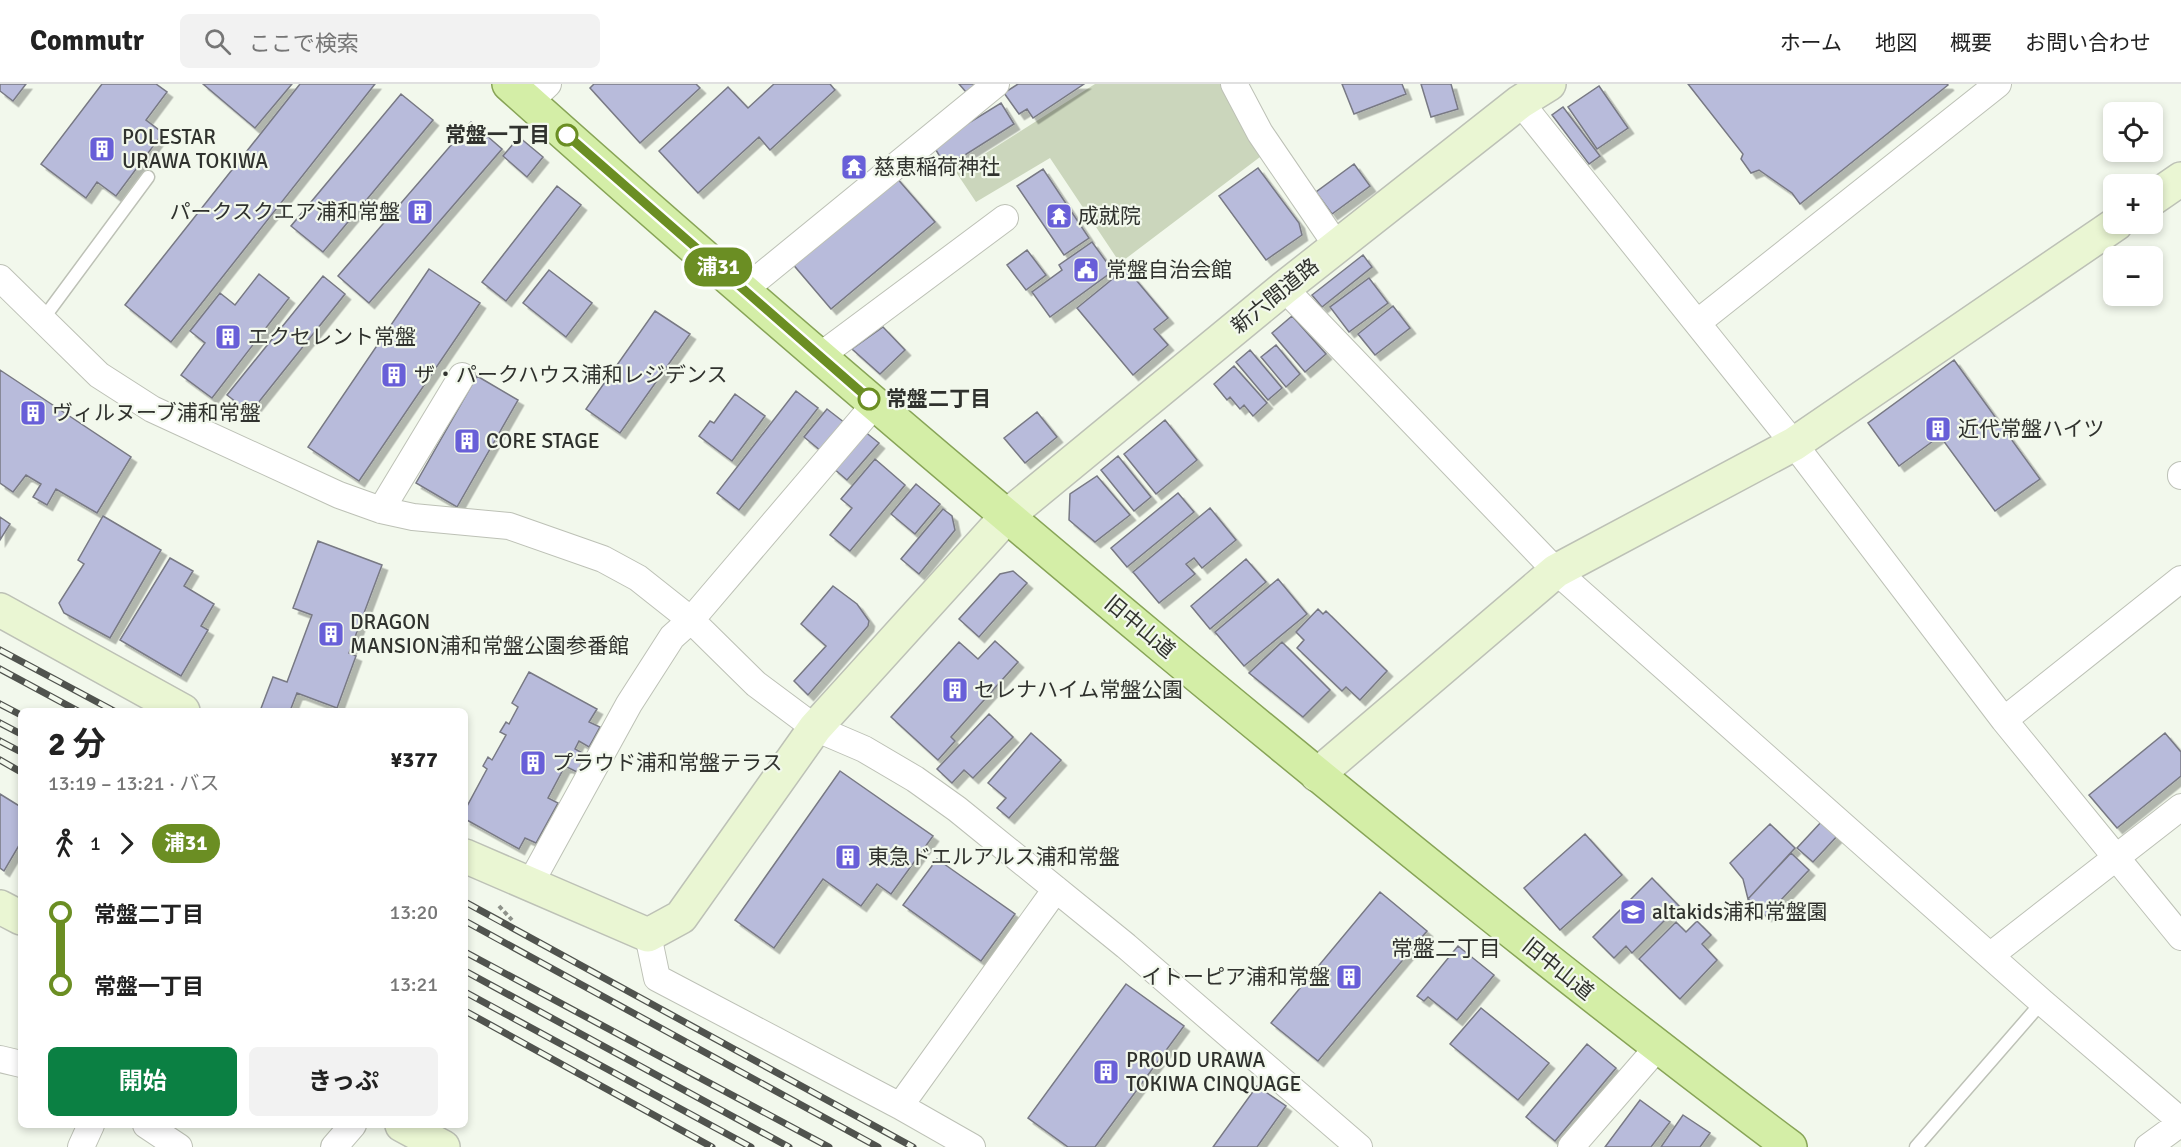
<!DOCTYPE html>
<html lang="ja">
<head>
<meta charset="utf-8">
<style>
	body { margin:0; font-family:Signika,"Noto Sans JP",sans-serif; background:#f2f2f2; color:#222; height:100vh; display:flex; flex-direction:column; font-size:22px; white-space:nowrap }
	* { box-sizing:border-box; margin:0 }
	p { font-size:20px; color:#767676 }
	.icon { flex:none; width:33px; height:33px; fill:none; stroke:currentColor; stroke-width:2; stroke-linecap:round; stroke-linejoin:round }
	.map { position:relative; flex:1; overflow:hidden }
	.details { position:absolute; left:18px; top:624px; width:450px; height:420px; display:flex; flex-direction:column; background:#fff; border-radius:9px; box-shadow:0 3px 9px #0003 }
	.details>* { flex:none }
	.badge { padding:0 12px; border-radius:20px; font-size:21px; line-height:39px }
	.buttons { position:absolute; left:2103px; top:18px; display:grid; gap:12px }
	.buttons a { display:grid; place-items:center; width:60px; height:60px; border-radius:9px; background:#fff; box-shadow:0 3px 9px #0003; font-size:30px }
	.map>.badge { position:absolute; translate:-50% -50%; box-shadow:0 0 0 3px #fff }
	.legs { display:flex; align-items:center; gap:9px; height:66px; padding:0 30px; font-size:20px }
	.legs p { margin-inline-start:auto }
	.overview { display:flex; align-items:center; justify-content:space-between; height:102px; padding:0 30px }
	h1 { font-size:33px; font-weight:700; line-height:45px }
	.primary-button { display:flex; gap:12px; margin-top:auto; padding:12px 30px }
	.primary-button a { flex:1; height:69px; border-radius:9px; background:#0b8043; color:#fff; font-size:24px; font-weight:700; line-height:69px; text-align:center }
	.primary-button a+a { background:#f2f2f2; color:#222 }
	ul { padding:0 30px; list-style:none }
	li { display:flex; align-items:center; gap:21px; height:72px; font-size:22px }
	li i { display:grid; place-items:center; width:9px; height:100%; margin:0 8px; background:currentColor }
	li i::after { content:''; width:15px; height:15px; margin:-8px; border:4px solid; border-radius:50%; background:#fff }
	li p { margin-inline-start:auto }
	li:first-child i { background:linear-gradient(#0000 50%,currentColor 0) }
	li:last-child i { background:linear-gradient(currentColor 50%,#0000 0) }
	header { display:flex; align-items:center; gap:36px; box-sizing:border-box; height:84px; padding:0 30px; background:#fff; border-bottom:2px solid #e0e0e0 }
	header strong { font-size:28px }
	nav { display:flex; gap:33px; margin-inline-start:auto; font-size:21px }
	.search { width:420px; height:54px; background:#f2f2f2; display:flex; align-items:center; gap:15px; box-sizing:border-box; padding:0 21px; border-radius:9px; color:#767676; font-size:22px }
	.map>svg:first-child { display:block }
	.green { fill:#cbd6bc }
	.building { fill:#b8bbdb; stroke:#787984; stroke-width:1.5; filter:url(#shadow) }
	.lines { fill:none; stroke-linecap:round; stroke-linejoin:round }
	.lane-casing { stroke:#bdc1b6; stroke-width:15 }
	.street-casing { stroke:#bdc1b6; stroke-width:28 }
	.secondary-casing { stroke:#bdc1b6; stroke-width:36 }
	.primary-casing { stroke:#88a457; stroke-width:36 }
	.path { stroke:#8e928a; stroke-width:4; stroke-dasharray:4.5 3; stroke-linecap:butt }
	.lane { stroke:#fff; stroke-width:12 }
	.street { stroke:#fff; stroke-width:26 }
	.secondary { stroke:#eaf6d3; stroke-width:33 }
	.primary { stroke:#d4eea7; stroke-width:33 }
	.rail-casing { stroke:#50534e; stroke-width:7 }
	.rail { stroke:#f2f8ec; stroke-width:4.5; stroke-dasharray:14; stroke-linecap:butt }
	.line-1-casing { stroke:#fff; stroke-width:14 }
	.line-1 { stroke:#6b8e23; stroke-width:9 }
	.stop-1-dot { fill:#fff; stroke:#6b8e23; stroke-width:3 }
	.labels { text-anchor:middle; stroke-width:4.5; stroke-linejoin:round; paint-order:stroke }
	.stop-label { font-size:21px; font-weight:bold; fill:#30322e; stroke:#f2f8ec; text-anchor:end }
	.poi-label { font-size:21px; fill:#30322e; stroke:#f2f8ec; text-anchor:start }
	.street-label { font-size:21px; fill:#30322e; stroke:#f2f8ec }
	.neighbourhood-label { font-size:22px; fill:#30322e; stroke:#f2f8ec }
</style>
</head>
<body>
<header>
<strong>Commutr</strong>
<div class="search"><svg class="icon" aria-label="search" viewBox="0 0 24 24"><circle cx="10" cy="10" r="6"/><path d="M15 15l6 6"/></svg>ここで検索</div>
<nav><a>ホーム</a><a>地図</a><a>概要</a><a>お問い合わせ</a></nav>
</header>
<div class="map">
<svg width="2181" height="1063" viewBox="0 0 2181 1063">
	<defs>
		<filter id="shadow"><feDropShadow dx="5.5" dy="5.5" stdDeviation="0" flood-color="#0004"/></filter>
	</defs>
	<rect width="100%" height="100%" fill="#f2f8ec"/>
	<!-- green -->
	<path class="green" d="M1095,0h126l39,73 -140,106 -70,-105 -74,44 -20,-30z"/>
	<!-- building -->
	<path class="building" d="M0,0h26l-13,17 -13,-10z
		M102,0h54l11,8 -21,28 17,13 -47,63 -19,-14 -11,16 -45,-34z
		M203,0h89l-37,44z
		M300,0h75l-204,258 -46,-37z
		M594,0h102l4,4 -60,55 -50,-55z
		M774,0h56l5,6 -65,60 -11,-13 -61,56 -39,-42 69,-64 20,21z
		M959,0h17l-10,8z
		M1018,0h66l-51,34 -6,-9 -8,5 -15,-21z
		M1342,0h60l4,10 -52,20z
		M1421,0h30l7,25 -27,8z
		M1688,0h259l1,1 -148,119 -8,-11 -33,-23 -8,3 -10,-14 2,-5z
		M1599,2l29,42 -31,21 -29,-42z
		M401,10l32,26 -110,132 -32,-26z
		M1001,19l13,21 -68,43 -13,-22z
		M1563,23l37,49 -11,8 -37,-49z
		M471,38l31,27 -133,154 -31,-27z
		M519,53l24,20 -16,20 -24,-21z
		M1354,80l16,22 -38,28 -16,-22z
		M1258,84l41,55 3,12 -36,25 -47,-64z
		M1043,85l46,69 -25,17 -47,-69z
		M895,92l40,46 -104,87 -40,-47z
		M557,102l24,19 -75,96 -24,-19z
		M1092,158l21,29 -63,46 -18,-25 30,-22 -3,-5z
		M1027,166l19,25 -20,15 -19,-25z
		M1363,171l9,12 -50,40 -10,-12z
		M1126,184l42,50 -14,11 14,16 -35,30 -56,-67z
		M429,185l51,34 -121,178 -51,-34z
		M549,186l43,33 -26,34 -43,-34z
		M259,190l30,24 -77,100 -31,-23 24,-32 -15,-12 30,-38 15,12z
		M323,192l22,18 -95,119 -23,-18z
		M1369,194l19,25 -39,29 -19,-25z
		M1393,222l17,22 -35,27 -17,-21z
		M655,227l35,23 -70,99 -34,-24z
		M1292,232l34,38 -21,18 -33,-39z
		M883,243l22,23 -25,24 -28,-25z
		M1276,261l24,29 -14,13 -25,-30z
		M1250,266l32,38 -14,12 -32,-38z
		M1954,276l86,119 -45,32 -55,-75 -41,30 -31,-43z
		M1234,282l33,37 -14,13 -9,-11 -4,4 -10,-12 -3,3 -13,-16z
		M0,286l131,87 -34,56 -41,-24 -9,16 -14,-8 8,-13 -15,-9 -13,17 -13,-9z
		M477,292l41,24 -61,107 -41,-24z
		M796,307l22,17 -79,102 -22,-17z
		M735,310l30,22 -33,45 -33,-25 11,-15 4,2z
		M827,325l18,14 -24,28 -17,-14z
		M1037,328l20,25 -32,26 -21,-25z
		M1165,336l32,40 -41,34 -32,-40z
		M864,347l15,12 -32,37 -14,-12z
		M1118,372l33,41 -17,14 -33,-41z
		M875,375l30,26 -55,66 -20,-16 22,-27 -11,-9z
		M1097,392l33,39 -35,27 -26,-22 1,-26z
		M916,400l24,20 -25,30 -24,-20z
		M1178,409l16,19 -67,55 -16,-19z
		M1210,424l26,32 -34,28 -8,-10 -8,6 9,10 -36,29 -26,-31z
		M943,425l9,7 3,14 -36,44 -18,-15z
		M103,432l58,34 -51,88 -46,-25 -5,-10 25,-39 -6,-4z
		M0,433l10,7 -10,16z
		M318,457l64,24 -33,88 7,3 -19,52 -40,-15 -7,18h-30l13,-34 14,5 25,-67 -19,-7z
		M170,474l23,13 -9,15 30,18 -13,22 7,4 -27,46 -61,-36z
		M1246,475l20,23 -56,47 -19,-23z
		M1013,487l14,12 -48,54 -20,-18 41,-45z
		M1278,495l29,35 -63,52 -29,-34z
		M833,502l24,18 12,17 -1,5 -60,69 -14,-14 32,-35 -25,-22z
		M1318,525l5,5 3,-3 61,60 -27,29 -14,-13 -4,4 -45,-43 7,-8 -8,-8z
		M995,557l23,21 -67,75 4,4 -17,19 -47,-43 68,-75 19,17z
		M1282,558l48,48 -27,27 -54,-44z
		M529,588l68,37 -8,13 11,5 -11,20 -10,-6 -4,8 11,6 -9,17 -12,-6 -17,32 10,5 -22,40 -11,-5 -6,11 -54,-30v-9l22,-41 -4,-3 5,-9 4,3 14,-25 -6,-3 6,-10 3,2 9,-17 -6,-4z
		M989,630l24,23 -40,41 -9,-8 -12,13 -15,-14z
		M1031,649l30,27 -52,58 -12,-10 9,-10 -18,-15z
		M2165,649l16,19v24l-64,52 -28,-33z
		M840,687l93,65 -42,58 -14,-10 -16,22 -38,-27 -49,69 -39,-28z
		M0,710l21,13v35l-17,29 -4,-3z
		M1823,736l16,14 -26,28 -16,-14z
		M1770,740l25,24 -47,51 -5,-20 -13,-16z
		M1585,750l37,41 -62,55 -36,-42z
		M1791,769l18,17 -43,46 -18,-17z
		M937,775l78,55 -34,47 -78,-56z
		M1652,794l27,28 -47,47 -6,-7 -12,12 -21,-21z
		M1380,808l47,39 -109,130 -47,-38z
		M1697,837l14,14 -9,9 15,16 -37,39 -41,-40 37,-37 10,10z
		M1458,862l36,29 -37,45 -29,-23 -4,4 -7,-5z
		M1126,900l58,42 -89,121h-27l-40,-29z
		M1481,924l68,55 -31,37 -68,-56z
		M1587,960l29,24 -61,73 -29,-24z
		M1257,1002l29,20 -29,41h-44z
		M1640,1016l30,22 -19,25h-46z
		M1683,1031l27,18 -10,14h-39z"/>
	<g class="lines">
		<defs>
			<path id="lane" d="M43,235l105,-142
				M1916,1063l120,-138"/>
			<path id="street" d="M1234,0l26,49 77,113
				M529,18l19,-18
				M1520,18l274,342 210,276 177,217
				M0,194l99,97 53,34 187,86 42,15 32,7 96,9 94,33 35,19 53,42 65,64 59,44 49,21 51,30 42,30 169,137 233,201
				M1284,204l272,283 486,431 139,119
				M744,206l252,-206
				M1697,239l301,-239
				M820,272l185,-138
				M2181,391v1
				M381,426l81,-134
				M2004,636l177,-141
				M530,800l99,-180 43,-67 19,-17 184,-216
				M648,851l9,43 243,128 72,41
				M1991,871l190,-148
				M0,975l21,5
				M900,1022l156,-217
				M146,1041l33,22
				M81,1063l10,-22
				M334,1063l19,-22
				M1571,1063l86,-99
				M2148,1063l33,-24"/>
			<path id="secondary" d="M2152,115l29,-20
				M0,526l183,101
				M1317,691l239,-204 238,-127 322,-220
				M465,772l183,79 33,-18 134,-189 192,-212 277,-228 236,-186 29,-18
				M0,823l21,11
				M402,1041l41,22"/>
			<path id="primary" d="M509,0c216,194 437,382 660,568 204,169 409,336 621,495"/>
		</defs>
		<!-- lane casing -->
		<use href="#lane" class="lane-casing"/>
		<!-- street casing -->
		<use href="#street" class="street-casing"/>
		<!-- secondary casing -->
		<use href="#secondary" class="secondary-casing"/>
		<!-- primary casing -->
		<use href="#primary" class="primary-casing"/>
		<!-- path -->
		<path class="path" d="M499,822l13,14"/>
		<!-- lane -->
		<use href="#lane" class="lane"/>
		<!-- street -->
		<use href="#street" class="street"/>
		<!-- secondary -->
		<use href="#secondary" class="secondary"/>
		<!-- primary -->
		<use href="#primary" class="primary"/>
		<defs>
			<path id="rail" d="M0,566l114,61
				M0,585l78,42
				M0,620l21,11
				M0,639l21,11
				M0,657l21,11
				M0,676l21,12
				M465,818l448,245
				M465,837l413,226
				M465,868l364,195
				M465,887l324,176
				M465,908l286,155
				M465,927l247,136"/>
		</defs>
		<!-- rail casing -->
		<use href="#rail" class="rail-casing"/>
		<!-- rail -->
		<use href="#rail" class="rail"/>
	</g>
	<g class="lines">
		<defs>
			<path id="line-1" d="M567,51l302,264"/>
		</defs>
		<!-- line-1 casing -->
		<use href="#line-1" class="line-1-casing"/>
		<!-- line-1 -->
		<use href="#line-1" class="line-1"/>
	</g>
	<!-- icons -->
	<defs>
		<symbol id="building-square" viewBox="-11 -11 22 22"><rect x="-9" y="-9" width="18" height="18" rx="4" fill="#685fd8" stroke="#f2f8ec"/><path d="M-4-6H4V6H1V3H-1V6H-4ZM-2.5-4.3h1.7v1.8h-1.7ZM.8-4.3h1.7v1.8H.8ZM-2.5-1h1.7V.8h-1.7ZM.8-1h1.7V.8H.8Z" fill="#fff"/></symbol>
		<symbol id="temple-square" viewBox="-11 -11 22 22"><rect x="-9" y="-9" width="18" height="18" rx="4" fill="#685fd8" stroke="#f2f8ec"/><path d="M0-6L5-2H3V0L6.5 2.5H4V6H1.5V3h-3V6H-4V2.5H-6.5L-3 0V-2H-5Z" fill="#fff"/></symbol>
		<symbol id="civic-square" viewBox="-11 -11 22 22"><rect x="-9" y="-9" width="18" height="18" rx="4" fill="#685fd8" stroke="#f2f8ec"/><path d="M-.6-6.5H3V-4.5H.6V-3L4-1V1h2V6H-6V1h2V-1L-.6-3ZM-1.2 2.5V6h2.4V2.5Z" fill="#fff"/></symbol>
		<symbol id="school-square" viewBox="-11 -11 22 22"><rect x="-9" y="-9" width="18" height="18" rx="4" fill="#685fd8" stroke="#f2f8ec"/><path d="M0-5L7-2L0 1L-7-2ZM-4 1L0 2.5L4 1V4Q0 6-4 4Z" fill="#fff"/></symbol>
	</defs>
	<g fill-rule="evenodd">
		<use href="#building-square" x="87" y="50" width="30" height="30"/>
		<use href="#temple-square" x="839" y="68" width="30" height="30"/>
		<use href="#building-square" x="405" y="113" width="30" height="30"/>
		<use href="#temple-square" x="1044" y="117" width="30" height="30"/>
		<use href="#civic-square" x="1071" y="171" width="30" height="30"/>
		<use href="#building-square" x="213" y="238" width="30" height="30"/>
		<use href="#building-square" x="379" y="276" width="30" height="30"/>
		<use href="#building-square" x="18" y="314" width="30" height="30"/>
		<use href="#building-square" x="1923" y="330" width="30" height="30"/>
		<use href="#building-square" x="452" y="342" width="30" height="30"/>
		<use href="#building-square" x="316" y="535" width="30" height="30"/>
		<use href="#building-square" x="940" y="591" width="30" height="30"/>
		<use href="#building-square" x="518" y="664" width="30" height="30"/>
		<use href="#building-square" x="833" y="758" width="30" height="30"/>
		<use href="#school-square" x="1618" y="813" width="30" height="30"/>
		<use href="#building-square" x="1334" y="878" width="30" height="30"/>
		<use href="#building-square" x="1091" y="973" width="30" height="30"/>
	</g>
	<!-- markers -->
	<g class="stop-1-dot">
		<circle cx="567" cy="51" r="10"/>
		<circle cx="869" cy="315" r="10"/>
	</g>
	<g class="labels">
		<!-- stop labels -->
		<g class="stop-label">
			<text x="550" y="58">常盤一丁目</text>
			<text x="886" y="322" text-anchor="start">常盤二丁目</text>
		</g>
		<!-- poi labels -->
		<g class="poi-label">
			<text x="122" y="60">POLESTAR<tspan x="122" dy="24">URAWA TOKIWA</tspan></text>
			<text x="874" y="90">慈恵稲荷神社</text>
			<text x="400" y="135" text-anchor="end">パークスクエア浦和常盤</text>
			<text x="1078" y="139">成就院</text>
			<text x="1106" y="193">常盤自治会館</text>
			<text x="248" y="260">エクセレント常盤</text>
			<text x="414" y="298">ザ・パークハウス浦和レジデンス</text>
			<text x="52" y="336">ヴィルヌーブ浦和常盤</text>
			<text x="1958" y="352">近代常盤ハイツ</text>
			<text x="486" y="364">CORE STAGE</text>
			<text x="350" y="545">DRAGON<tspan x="350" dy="24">MANSION浦和常盤公園参番館</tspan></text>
			<text x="974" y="613">セレナハイム常盤公園</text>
			<text x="552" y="686">プラウド浦和常盤テラス</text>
			<text x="868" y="780">東急ドエルアルス浦和常盤</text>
			<text x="1652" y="835">altakids浦和常盤園</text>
			<text x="1330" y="900" text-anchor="end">イトーピア浦和常盤</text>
			<text x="1126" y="983">PROUD URAWA<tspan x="1126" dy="24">TOKIWA CINQUAGE</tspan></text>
		</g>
		<!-- street labels -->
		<g class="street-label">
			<text transform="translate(1275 212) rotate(-39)" y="7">新六間道路</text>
			<text transform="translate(1140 543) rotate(40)" y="7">旧中山道</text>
			<text transform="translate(1558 885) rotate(39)" y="7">旧中山道</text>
		</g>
		<!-- neighbourhood labels -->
		<g class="neighbourhood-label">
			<text x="1446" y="872">常盤二丁目</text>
		</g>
	</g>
</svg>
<div class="buttons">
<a><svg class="icon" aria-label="locate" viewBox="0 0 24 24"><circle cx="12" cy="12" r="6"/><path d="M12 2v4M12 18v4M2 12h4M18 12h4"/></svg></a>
<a>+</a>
<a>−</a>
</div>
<b class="badge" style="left:718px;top:183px;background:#6b8e23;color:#fff">浦31</b>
<section class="details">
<div class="overview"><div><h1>2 分</h1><p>13:19 – 13:21 · バス</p></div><b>¥377</b></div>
<div class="legs"><svg class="icon" aria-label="walk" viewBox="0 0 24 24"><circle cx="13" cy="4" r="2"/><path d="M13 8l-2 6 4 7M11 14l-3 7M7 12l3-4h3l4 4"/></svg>1<svg class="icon" aria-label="forward" viewBox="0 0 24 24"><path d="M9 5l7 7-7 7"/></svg><b class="badge" style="background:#6b8e23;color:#fff">浦31</b></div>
<ul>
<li><i style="color:#6b8e23"></i><b>常盤二丁目</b><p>13:20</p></li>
<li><i style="color:#6b8e23"></i><b>常盤一丁目</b><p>13:21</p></li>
</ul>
<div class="primary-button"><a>開始</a><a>きっぷ</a></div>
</section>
</div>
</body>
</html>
